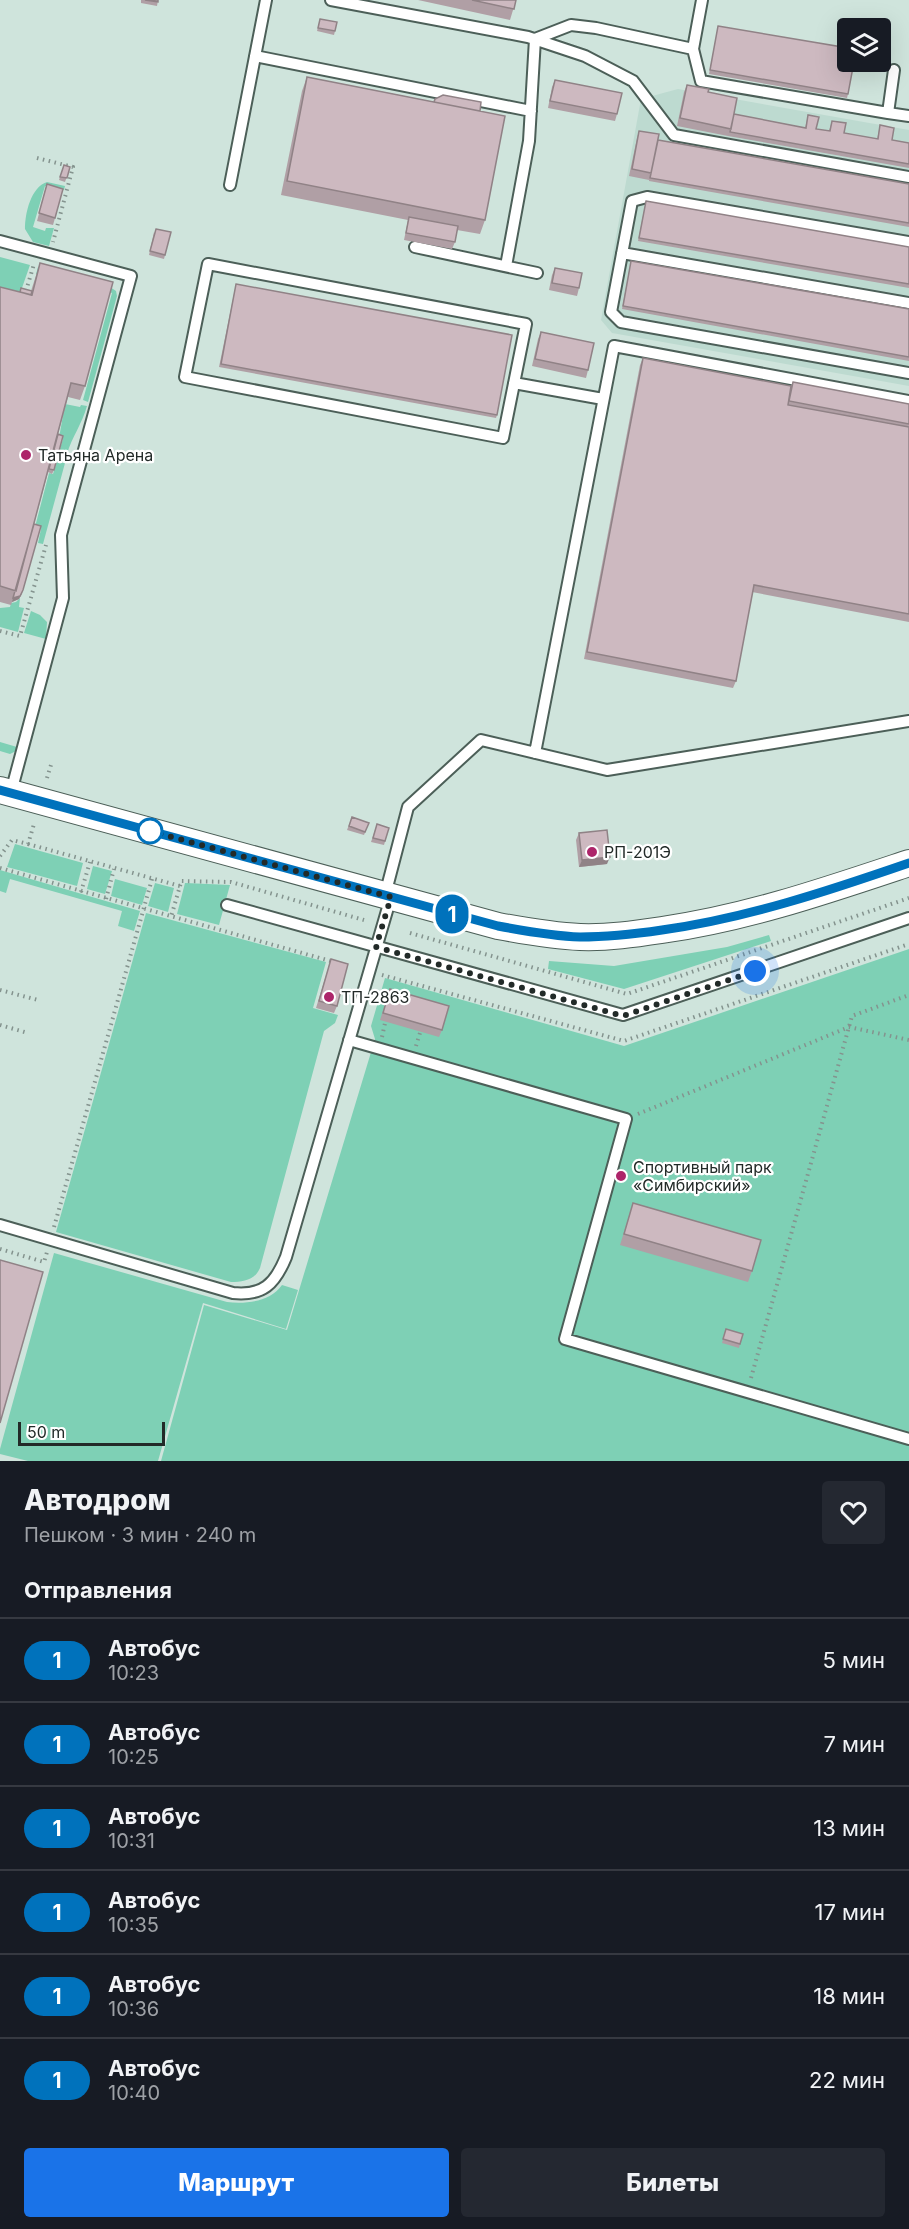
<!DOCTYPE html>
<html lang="ru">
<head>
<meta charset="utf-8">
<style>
	body { margin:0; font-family:Inter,sans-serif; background:#242831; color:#f1f3f6; height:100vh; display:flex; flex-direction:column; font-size:22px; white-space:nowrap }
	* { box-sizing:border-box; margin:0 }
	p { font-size:20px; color:#9ea1a6 }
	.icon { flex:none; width:33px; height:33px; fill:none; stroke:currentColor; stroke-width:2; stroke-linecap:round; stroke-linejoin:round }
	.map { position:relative; height:1461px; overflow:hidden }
	.sheet { display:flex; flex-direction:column; background:#171b24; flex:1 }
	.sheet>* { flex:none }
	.badge { padding:0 12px; border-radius:20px; font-size:21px; line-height:39px }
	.tools { position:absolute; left:837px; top:18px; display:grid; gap:12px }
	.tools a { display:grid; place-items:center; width:54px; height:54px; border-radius:6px; background:#171b24; box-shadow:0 6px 24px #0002; font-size:30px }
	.scale { position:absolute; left:18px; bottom:15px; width:147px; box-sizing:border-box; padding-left:6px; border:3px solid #222a28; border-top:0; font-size:16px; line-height:21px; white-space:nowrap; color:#222a28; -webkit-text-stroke:4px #fff; paint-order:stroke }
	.you { position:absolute; width:30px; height:30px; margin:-15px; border:4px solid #fff; border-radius:50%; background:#1a73e8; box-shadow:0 0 0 9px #1a73e833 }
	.map>.badge { position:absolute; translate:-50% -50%; box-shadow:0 0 0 3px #fff }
	h2 { padding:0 24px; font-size:22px; line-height:54px }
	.round { display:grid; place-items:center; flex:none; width:63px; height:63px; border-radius:6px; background:#242831 }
	.head { display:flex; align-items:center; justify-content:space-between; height:102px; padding:0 24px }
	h1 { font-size:28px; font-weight:800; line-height:45px }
	.button { display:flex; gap:12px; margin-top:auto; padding:12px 24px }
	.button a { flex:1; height:69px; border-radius:6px; background:#1a73e8; color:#fff; font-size:24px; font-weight:800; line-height:69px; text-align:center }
	.button a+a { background:#242831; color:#f1f3f6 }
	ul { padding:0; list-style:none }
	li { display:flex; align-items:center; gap:18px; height:84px; padding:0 24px; border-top:2px solid #363941 }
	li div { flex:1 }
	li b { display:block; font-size:22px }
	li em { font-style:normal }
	li .badge { min-width:66px; font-weight:700; text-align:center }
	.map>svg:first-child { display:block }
	.built { fill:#bddad0 }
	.green { fill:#7ed0b5 }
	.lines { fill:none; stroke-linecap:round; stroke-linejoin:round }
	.service-casing { stroke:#4c5f58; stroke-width:14 }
	.tertiary-casing { stroke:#4c5f58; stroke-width:28 }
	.path { stroke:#84938e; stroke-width:4; stroke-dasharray:1.5 4.5; stroke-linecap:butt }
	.service { stroke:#fff; stroke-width:10 }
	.tertiary { stroke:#fff; stroke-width:26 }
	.wall { fill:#b09fa5 }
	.shaded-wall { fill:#908286 }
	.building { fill:#cdb9c0; stroke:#908286; stroke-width:1.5 }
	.line-casing { stroke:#fff; stroke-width:14 }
	.line { stroke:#0072bc; stroke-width:9 }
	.walk { stroke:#222a28; stroke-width:6; stroke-dasharray:0 10.8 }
	.poi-dot { fill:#ad256a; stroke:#fff; stroke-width:2 }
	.stop-dot { fill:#fff; stroke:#0072bc; stroke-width:3 }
	.labels { text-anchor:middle; stroke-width:4.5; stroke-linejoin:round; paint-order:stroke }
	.poi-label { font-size:16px; fill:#222a28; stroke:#fff; text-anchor:start }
</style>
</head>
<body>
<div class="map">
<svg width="909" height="1461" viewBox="0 0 909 1461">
	<rect width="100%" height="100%" fill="#cfe4dc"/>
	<!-- built -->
	<path class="built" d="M678,89l231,41v256l-297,-53 -11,-13 40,-221z"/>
	<!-- green -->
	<path class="green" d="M47,182l18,4 -1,4 -19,-4 -12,41 12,4 1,-3h8l-5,18 -16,-4 -8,-13c0,-16 6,-42 22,-47z
		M0,257l30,8 -14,40 -16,-4z
		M38,267l72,20 6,4 1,5 -29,106 -5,-2 29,-107 -76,-19z
		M65,404l15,3 1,-2 6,1c-5,18 -15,31 -20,48l-8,-2 4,-13 -4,-1z
		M57,461l8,2 -22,81 -5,-1 3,-14 -6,-2 14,-54 4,1z
		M20,598l-1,9 5,1 -6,24 -18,-5v-19l10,-1 1,-4 5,-1z
		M31,611l9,4 7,7 -1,17 -22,-6z
		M0,742l17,5 -1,4 -6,3 -10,-3z
		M15,844l68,19 -6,23 -70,-19z
		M93,866l19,5 -7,23 -18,-5z
		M0,870l140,41 -6,20 -16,-5 4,-15 -112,-32 -4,14 -6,-2z
		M115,879l32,9 -5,17 -31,-9z
		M155,883l19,5 -6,24 -20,-6z
		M185,883l45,2 -11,40 -42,-11z
		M146,913l180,49 -13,46 25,7 -3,8 -11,8 -64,237c-5,12 -17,14 -29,14l-175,-50z
		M769,935l2,6 -147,48 -76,-20 1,-8 65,5 113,-19z
		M909,949v512h-748l43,-156 83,25 88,-291 -4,-13 14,-48 239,68z
		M54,1253l173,49c19,2 43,0 55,-17l16,5 -12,39 -83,-26 -45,158h-130l-28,-7v-5z"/>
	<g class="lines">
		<defs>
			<path id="service" d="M331,0l197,37 57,19 48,25 41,54 235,42
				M693,49l9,-49
				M255,56l276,55
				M888,113l21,3
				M230,185l36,-185
				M0,241l131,35 -70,259 2,63 -52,194
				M909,242l-262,-45 -15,4 -21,111 10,10 288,51
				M415,247l122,26
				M622,253l287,50
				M208,264l318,60 -23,114 -318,-61z
				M506,266l23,-125 6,-102 36,-14 25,3 97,21 8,32 187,32 6,-43
				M514,383l89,16
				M535,753l79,-407 295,55
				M385,895l23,-88 73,-67 126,30 302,-49
				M227,905l396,110 286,-97
				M349,1040l277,79 -61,220 344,100
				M0,1225l233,68c30,3 42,-9 53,-36l105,-360"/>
			<path id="tertiary" d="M0,790l498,136c27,5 55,10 82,11 28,1 55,-3 82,-7 85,-12 166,-40 247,-67"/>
		</defs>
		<!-- service casing -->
		<use href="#service" class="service-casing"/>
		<!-- tertiary casing -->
		<use href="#tertiary" class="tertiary-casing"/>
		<!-- path -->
		<path class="path" d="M37,158l36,9 -20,75
			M26,291l8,-27
			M0,631l20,5 26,-91
			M47,778l4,-13
			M28,844l152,42 -9,31
			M0,856l12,-16 16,4 6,-20
			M0,868l334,94
			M180,886l1,-5 50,1 133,38
			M81,892l9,-30
			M106,899l8,-30
			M410,933l217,61 282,-96
			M382,975l242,66 285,-97
			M0,990l38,10
			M0,1025l28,8
			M382,1037l3,-14
			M416,1046l4,-13
			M638,1114l211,-87 60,13
			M54,1227l98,-348
			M0,1249l44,13 3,-10
			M751,1378l101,-362 57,-21"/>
		<!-- service -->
		<use href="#service" class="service"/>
		<!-- tertiary -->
		<use href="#tertiary" class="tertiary"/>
	</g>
	<!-- wall -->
	<path class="wall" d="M141,0h17l-1,6 -16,-3z
		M418,0h98l-6,20z
		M320,19l15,12 -1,4 -17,-4z
		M718,26l130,68 -1,4 -138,-24z
		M307,77l173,34 5,109 -5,14 -23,-4 -2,12 -3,7 -48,-9 4,-20 -127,-25 21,-104z
		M555,80l62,34 -2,7 -67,-13 4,-21z
		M687,85l21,7 26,22 71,14 3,-13 8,14 13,2 3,-10 12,12 33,6 3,-14 12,15 17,3v25l-181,-32 -51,-10 7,-34z
		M639,131l19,9 251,44v43l-260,-46v-1l-20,-4 8,-38z
		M64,165l6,2 -5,15 -6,-2z
		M47,184l8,34 -2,7 -16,-4z
		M646,201l263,46v41l-271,-47z
		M154,232l11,23 -1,4 -15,-4z
		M631,261l278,48v52l-287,-52z
		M40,263l45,123 -5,14 -12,-3 -10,37 -4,36 -2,4 -4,-2 -14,52 -12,70 -3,5 -7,3 -1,3 -11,-3v-315l20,5 11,-1z
		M555,268l24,20 -2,8 -28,-6 3,-15z
		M236,284l261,131 -1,3 -277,-51z
		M541,332l47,38 -2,8 -54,-12 6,-27z
		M643,358l148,28 2,-4 116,22v218l-157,-30 -16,89 -3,7 -149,-29 56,-294z
		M352,817l17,6 -5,12 -17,-5z
		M377,824l12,4 -5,17 -13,-3z
		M579,833l28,31 -28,3 -3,-27z
		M331,959l6,47 -3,7 -18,-5z
		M390,989l52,41 -3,7 -59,-17z
		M633,1203l119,68 -4,11 -128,-37z
		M726,1329l14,15 -1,4 -17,-5z"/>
	<!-- shaded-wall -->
	<path class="shaded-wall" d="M23,590l-4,9 -7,3 1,-4z
		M610,857l-3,7 -28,3 3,-7z"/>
	<!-- building -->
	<path class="building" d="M145,0h13v2z
		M472,0h44l-2,9z
		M320,19l17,3 -2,9 -17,-3z
		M718,26l130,22v14h6l-6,32 -138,-24z
		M307,77l198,39 -20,104 -198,-39z
		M555,80l67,13 -5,21 -67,-13z
		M687,85l22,4 -1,3 29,6 -6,31 -51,-11z
		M443,95l38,7 -1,9 -46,-9 1,-3z
		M734,114l72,14 2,-13 11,2 -3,12 14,2 2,-10 14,2 -2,10 34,6 2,-14 14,3 -2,12 17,3v21l-179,-32z
		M639,131l20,3 -8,39 -19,-4z
		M658,140l251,44v39l-259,-45z
		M64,165l6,2 -3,11 -7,-1z
		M47,184l16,5 -8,29 -16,-5z
		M646,201l263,46v37l-270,-46z
		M409,217l49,9 -3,16 -49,-9z
		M156,229l15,3 -6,23 -15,-4z
		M631,261l278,48v48l-286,-51z
		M40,263l73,19 -28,104 -14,-3 -55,208 -16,-5v-299l32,8z
		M555,268l27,5 -3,15 -27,-5z
		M236,284l276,51 -15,80 -276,-51z
		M21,288l11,3 -1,4 -11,-3z
		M541,332l53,11 -6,27 -53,-11z
		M643,358l148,28 -3,19 121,22v187l-155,-29 -18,96 -149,-29z
		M793,382l116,22v20l-120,-23z
		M58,434l5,2 -9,34 -5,-1z
		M34,524l7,2 -18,64 -3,6 -7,2z
		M352,817l17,6 -4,9 -16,-6z
		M377,824l12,4 -4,13 -12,-3z
		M607,830l3,27 -28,3 -3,-27z
		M331,959l17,5 -11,42 -18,-5z
		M390,989l59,17 -7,24 -59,-17z
		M633,1203l128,37 -9,31 -128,-37z
		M0,1260l43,12 -43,151z
		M726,1329l17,5 -3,10 -17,-5z"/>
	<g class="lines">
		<defs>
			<path id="line" d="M0,790l498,136c27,5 55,10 82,11 28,0 55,-3 82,-7 85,-12 166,-39 247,-67"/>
		</defs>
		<!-- line casing -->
		<use href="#line" class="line-casing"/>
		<!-- line -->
		<use href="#line" class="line"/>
		<!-- walk -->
		<path class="walk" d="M150,831l241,66 -15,50 247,69 132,-45"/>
	</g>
	<!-- markers -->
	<g class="poi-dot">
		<circle cx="26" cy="455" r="6"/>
		<circle cx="592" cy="852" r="6"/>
		<circle cx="329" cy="997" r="6"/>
		<circle cx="621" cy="1176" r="6"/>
	</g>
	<circle class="stop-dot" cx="150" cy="831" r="12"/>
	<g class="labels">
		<!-- poi labels -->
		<g class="poi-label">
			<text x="38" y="461">Татьяна Арена</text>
			<text x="604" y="858">РП-201Э</text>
			<text x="341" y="1003">ТП-2863</text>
			<text x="633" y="1173">Спортивный парк<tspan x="633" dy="18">«Симбирский»</tspan></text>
		</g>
	</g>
</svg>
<div class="tools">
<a><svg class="icon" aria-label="layers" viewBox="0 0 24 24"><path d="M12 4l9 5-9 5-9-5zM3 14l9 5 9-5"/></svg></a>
</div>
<div class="scale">50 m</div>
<div class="you" style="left:755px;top:971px"></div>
<b class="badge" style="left:452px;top:914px;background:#0072bc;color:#fff">1</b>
</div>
<section class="sheet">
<div class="head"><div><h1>Автодром</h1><p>Пешком · 3 мин · 240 m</p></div><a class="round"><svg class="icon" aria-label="heart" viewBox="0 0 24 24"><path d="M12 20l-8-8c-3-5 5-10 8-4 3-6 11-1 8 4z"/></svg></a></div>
<h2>Отправления</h2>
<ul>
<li><span class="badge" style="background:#0072bc;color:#fff">1</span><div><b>Автобус</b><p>10:23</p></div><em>5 мин</em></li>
<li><span class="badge" style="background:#0072bc;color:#fff">1</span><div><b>Автобус</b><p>10:25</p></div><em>7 мин</em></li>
<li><span class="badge" style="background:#0072bc;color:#fff">1</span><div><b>Автобус</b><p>10:31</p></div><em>13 мин</em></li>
<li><span class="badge" style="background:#0072bc;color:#fff">1</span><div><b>Автобус</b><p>10:35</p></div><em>17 мин</em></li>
<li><span class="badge" style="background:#0072bc;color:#fff">1</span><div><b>Автобус</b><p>10:36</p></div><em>18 мин</em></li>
<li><span class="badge" style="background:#0072bc;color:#fff">1</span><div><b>Автобус</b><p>10:40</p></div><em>22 мин</em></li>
</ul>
<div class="button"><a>Маршрут</a><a>Билеты</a></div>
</section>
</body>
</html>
